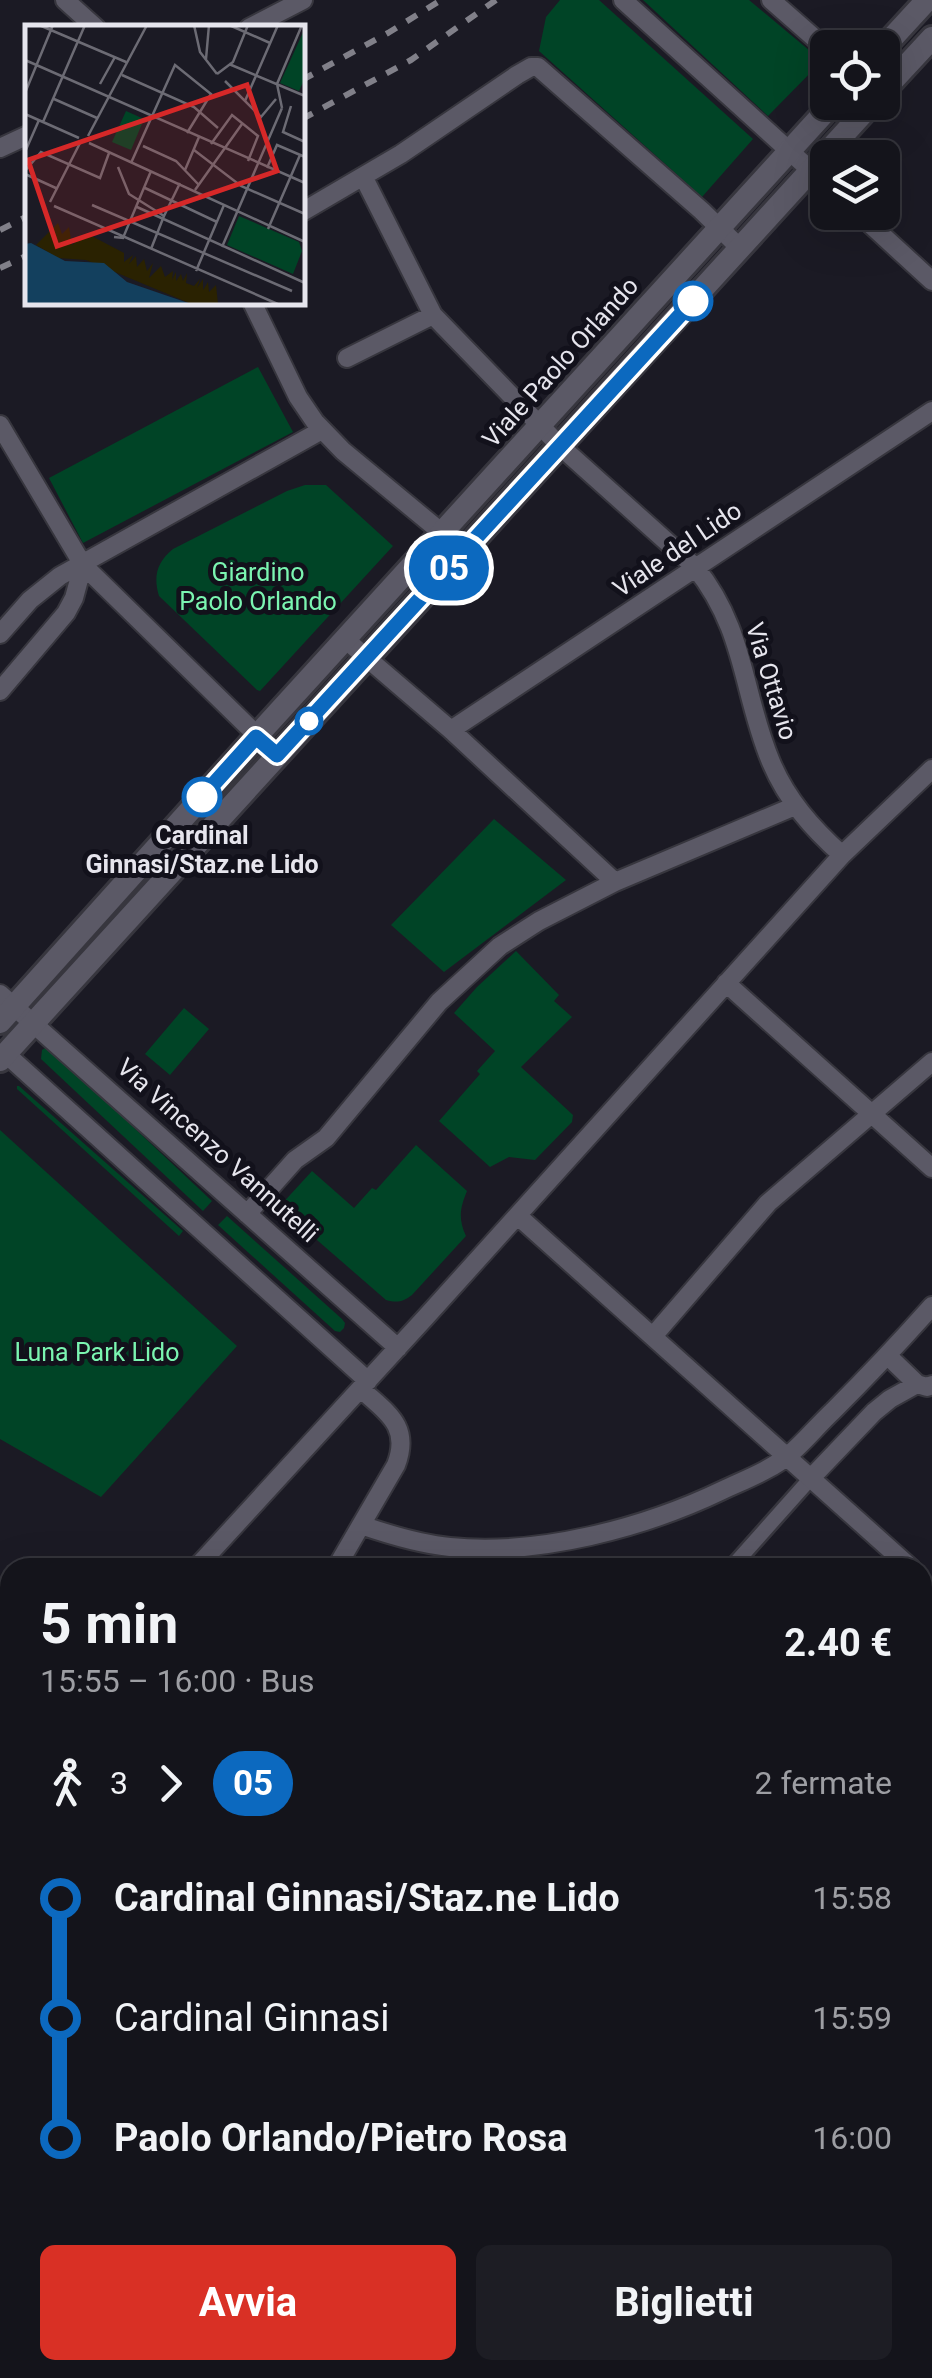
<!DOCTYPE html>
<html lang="it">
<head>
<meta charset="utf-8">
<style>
	body { margin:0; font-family:Roboto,sans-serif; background:#1d1d24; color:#f1f3f6; height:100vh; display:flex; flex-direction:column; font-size:38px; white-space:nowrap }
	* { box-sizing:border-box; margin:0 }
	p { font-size:32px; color:#9d9ea3 }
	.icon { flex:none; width:55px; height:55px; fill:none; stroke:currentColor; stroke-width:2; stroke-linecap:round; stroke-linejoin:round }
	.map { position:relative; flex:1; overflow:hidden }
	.drawer { position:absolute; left:0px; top:1558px; width:932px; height:822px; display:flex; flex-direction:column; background:#14141b; border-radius:30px 30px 0 0; box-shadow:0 10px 40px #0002,0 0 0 2px #33333a }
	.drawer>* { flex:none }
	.badge { padding:0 20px; border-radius:32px; font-size:35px; line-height:65px }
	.controls { position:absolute; left:810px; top:30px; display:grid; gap:20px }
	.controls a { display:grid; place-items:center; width:90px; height:90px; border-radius:15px; background:#14141b; box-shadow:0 10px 40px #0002,0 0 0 2px #33333a; font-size:50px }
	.map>.badge { position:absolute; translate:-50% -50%; box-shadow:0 0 0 5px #fff }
	.legs { display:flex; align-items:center; gap:15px; height:110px; padding:0 40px; font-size:32px }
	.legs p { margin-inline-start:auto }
	.overview { display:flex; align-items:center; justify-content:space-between; height:170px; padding:0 40px }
	h1 { font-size:55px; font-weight:700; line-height:75px }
	.cta { display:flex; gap:20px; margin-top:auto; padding:20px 40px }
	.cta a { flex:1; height:115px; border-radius:15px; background:#d93025; color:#fff; font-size:40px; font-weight:700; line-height:115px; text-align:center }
	.cta a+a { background:#1d1d24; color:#f1f3f6 }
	ul { padding:0 40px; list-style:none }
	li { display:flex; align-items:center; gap:35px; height:120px; font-size:38px }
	li i { display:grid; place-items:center; width:15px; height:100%; margin:0 12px; background:currentColor }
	li i::after { content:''; width:25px; height:25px; margin:-12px; border:8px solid; border-radius:50%; background:#14141b }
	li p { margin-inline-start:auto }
	li:first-child i { background:linear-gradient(#0000 50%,currentColor 0) }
	li:last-child i { background:linear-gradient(currentColor 50%,#0000 0) }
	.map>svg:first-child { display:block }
	.green { fill:#004426 }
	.sand { fill:#2a2201 }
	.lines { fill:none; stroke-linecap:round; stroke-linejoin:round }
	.pedestrian-casing { stroke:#37363e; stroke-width:19 }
	.minor-casing { stroke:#37363e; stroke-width:22 }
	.tertiary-casing { stroke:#37363e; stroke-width:28 }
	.secondary-casing { stroke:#37363e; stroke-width:32 }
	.pedestrian { stroke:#5b5966; stroke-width:14 }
	.minor { stroke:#5b5966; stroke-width:18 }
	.tertiary { stroke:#5b5966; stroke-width:22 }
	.secondary { stroke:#5b5966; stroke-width:28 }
	.rail { stroke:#818089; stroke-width:6; stroke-dasharray:12 12; stroke-linecap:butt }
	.line-1-casing { stroke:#fff; stroke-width:22 }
	.line-1 { stroke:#0c69bf; stroke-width:15 }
	.stop-1-dot { fill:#fff; stroke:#0c69bf; stroke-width:5 }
	.labels { text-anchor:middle; stroke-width:10; stroke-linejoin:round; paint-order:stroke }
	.street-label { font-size:25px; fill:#e6e5ed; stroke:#12111b }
	.park-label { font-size:25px; fill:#7bf5b1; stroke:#12111b }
	.stop-label { font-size:25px; font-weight:bold; fill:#e6e5ed; stroke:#12111b }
	.inset-road { fill:none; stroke:#6c6b74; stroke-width:2.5 }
	.view { fill:#d62828; fill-opacity:0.15; stroke:#d62828; stroke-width:5 }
	.inset-edge { fill:none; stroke:#e6e5ed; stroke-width:5 }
</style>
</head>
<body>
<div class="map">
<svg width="932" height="2378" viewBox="0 0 932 2378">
	<rect width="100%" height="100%" fill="#1b1a24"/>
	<!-- green -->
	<path class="green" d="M560,0h39l154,139 -51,58 -163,-146 7,-34z
		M643,0h106l73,61 -54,55z
		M258,367l35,65 -210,111 -34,-65z
		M305,485h21l67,61 -133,145 -3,-1 -98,-94c-6,-20 -2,-34 14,-47l114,-58z
		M494,819l72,61 -122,92 -53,-47z
		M516,951l43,44 -5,6 18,16 -51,50 52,48 -1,7 -37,38 -26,-3 -19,10 -51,-46 41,-47 -3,-3 18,-20 -41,-38 23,-26z
		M184,1008l25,21 -39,46 -25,-21z
		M45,1048h4l163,153 -9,10 -162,-152 1,-9z
		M17,1086h2l164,145 -4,5 -162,-147z
		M0,1130l237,216 -136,151 -101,-58z
		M416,1145l51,46c-7,17 -9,28 -1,45l-54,59c-9,7 -15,8 -26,5l-107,-93 33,-36 42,37 18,-20 4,2z
		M227,1216l115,103 3,4 -1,5 -4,4 -5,-1 -117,-106z"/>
	<!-- sand -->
	<path class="sand" d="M923,2210l9,8v160h-169l-2,-8h161z"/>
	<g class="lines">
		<defs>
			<path id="pedestrian" d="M731,1568l80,-90
				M673,2370l6,8
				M551,2378l8,-8"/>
			<path id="minor" d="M65,0l31,28
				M623,0l205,186
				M771,0l57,50
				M249,28l54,-28
				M0,148l28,-13
				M364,178l69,137 127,131 135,121c51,63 47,126 76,195 16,38 41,66 71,93
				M302,212l99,-58 116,-79 14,-8h7l164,144 39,38
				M857,212l75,69
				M252,302l46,95 17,25 28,29 121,100
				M347,358l86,-43
				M0,425l83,140 194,190
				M0,634l30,-34 30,-24 262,-146
				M346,640l105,90 164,152
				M0,691l66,-78 8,-15 9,-33
				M451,730l481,-319
				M726,983l206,185
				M0,994l398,354
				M6,1054l362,327
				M247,1214l48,-54 31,-22 113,-136 61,-56 39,-25 76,-39 180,-76
				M518,1216l393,352
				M654,1335l114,-132 164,-141
				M888,1356l29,28
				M811,1478l63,-66 16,-13 27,-15 10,3 5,-2
				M361,1525c29,10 58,19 89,22 88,9 194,-19 273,-57 21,-10 48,-20 67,-36 15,-13 28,-29 43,-43 34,-34 67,-69 99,-105
				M196,1568l229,-250 417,-463 90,-86
				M336,1568l60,-103c15,-39 -9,-52 -35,-76
				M922,1604l10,-11
				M0,2176l10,-11
				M0,2362l17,16
				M197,2378l7,-8"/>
			<path id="tertiary" d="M882,49l45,-49
				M882,92l50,-54
				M0,1022l256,-285 578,-635
				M0,1060l873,-958"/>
			<path id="secondary" d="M0,1707l10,3
				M0,1820l10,-3
				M922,1859l10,-10
				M922,1916l10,-10
				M454,2378l5,-8
				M509,2378l8,-8"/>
		</defs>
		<!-- pedestrian casing -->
		<use href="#pedestrian" class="pedestrian-casing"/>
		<!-- minor casing -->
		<use href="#minor" class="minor-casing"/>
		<!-- tertiary casing -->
		<use href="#tertiary" class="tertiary-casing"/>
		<!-- secondary casing -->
		<use href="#secondary" class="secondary-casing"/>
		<!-- pedestrian -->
		<use href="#pedestrian" class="pedestrian"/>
		<!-- minor -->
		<use href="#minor" class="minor"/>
		<!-- tertiary -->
		<use href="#tertiary" class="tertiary"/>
		<!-- secondary -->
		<use href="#secondary" class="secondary"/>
		<!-- rail -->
		<path class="rail" d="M302,80l86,-47 53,-33
			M302,119l109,-59 85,-60
			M0,230l28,-14
			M0,268l28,-13"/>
	</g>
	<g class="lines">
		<defs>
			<path id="line-1" d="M202,797l54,-60 21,18 416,-454"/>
		</defs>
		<!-- line-1 casing -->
		<use href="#line-1" class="line-1-casing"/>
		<!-- line-1 -->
		<use href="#line-1" class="line-1"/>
	</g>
	<!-- markers -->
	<g class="stop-1-dot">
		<circle cx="693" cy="301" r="18"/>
		<circle cx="309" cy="721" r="12"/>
		<circle cx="202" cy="797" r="18"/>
	</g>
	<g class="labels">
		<!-- street labels -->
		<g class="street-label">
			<text transform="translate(560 362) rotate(-48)" y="9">Viale Paolo Orlando</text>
			<text transform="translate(677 549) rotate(-34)" y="9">Viale del Lido</text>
			<text transform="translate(772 681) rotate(73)" y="9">Via Ottavio</text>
			<text transform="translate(218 1150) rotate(42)" y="9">Via Vincenzo Vannutelli</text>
		</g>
		<!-- park labels -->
		<g class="park-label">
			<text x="258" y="581">Giardino<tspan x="258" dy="29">Paolo Orlando</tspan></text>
			<text x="97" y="1361">Luna Park Lido</text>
		</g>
		<!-- stop labels -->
		<g class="stop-label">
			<text x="202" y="844">Cardinal<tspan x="202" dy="29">Ginnasi/Staz.ne Lido</tspan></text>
		</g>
	</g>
	<!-- overview -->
	<g transform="translate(25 25)">
		<rect width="280" height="280" fill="#1b1a24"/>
		<path d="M280,3v50l-6,13 -19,-8zM101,86l18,8 -13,31 -19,-8zM214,191l60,26 3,9 -9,23 -66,-29z" fill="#004426"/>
		<path d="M33,198l4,11 7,-7 3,18 14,-12 38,20v9l9,-7 -4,9 7,-8 1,11 7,-8 3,12 6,-8 -4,15 12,-12 4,11 8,-6 -1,9 4,-8v9l5,-7 2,7 4,-8 -1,10 8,3 6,-7 -3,9 6,-9v11l5,-8 1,10 7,-7 2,19 -24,1 -108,-45 -28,-2 -22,-13z" fill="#2a2201"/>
		<path d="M6,218l34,18 39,2 23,19 67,23h-169v-61z" fill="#13405e"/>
		<path class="inset-road" d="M14,0l87,37M169,0l6,27 17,22M204,0l41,18M181,34l3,-34M0,35l280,123M204,39l76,32M192,49l16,-12 15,-37M97,50l72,32 24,21M200,56l36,36 15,-18M75,59l15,-27M0,68l28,-68M29,74l43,19M220,76l33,-76M266,81l-8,26 22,10M257,83l-5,-24 25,-59M0,89l54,24M18,97l42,-97M63,111l59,-111M64,118l216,99M186,119l21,-29 26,21 -10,25M118,121l33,15 22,23M169,125l47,36 64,28M0,127l14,-32M106,138l44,-98 36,29 -24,39M93,142l11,27 35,22 -2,5M242,143l10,-23 28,12M160,145l14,-33M0,146l16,-19 59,26 9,-25M0,149l33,15M120,163l72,34M170,165l47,-66M25,177l30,-59M67,180l200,86M29,181l226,99M112,182l168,76M139,191l16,-33M243,204l32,-74M89,212l9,1 28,-67M197,222l60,-139M126,224l11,-28M171,246l28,-66"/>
		<path class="view" d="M222,60l30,86 -220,75 -29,-86z"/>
		<rect width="280" height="280" class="inset-edge"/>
	</g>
</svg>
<div class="controls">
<a><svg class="icon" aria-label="locate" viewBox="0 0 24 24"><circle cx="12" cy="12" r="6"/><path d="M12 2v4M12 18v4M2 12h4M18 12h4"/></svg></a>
<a><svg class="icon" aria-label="layers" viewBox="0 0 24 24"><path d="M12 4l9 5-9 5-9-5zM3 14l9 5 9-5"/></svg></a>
</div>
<b class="badge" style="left:449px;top:568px;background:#0c69bf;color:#fff">05</b>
<section class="drawer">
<div class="overview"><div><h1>5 min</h1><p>15:55 – 16:00 · Bus</p></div><b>2.40 €</b></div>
<div class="legs"><svg class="icon" aria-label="walk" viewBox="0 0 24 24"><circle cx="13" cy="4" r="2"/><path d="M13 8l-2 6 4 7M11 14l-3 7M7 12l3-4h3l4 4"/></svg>3<svg class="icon" aria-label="forward" viewBox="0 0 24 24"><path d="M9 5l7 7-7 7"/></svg><b class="badge" style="background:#0c69bf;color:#fff">05</b><p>2 fermate</p></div>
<ul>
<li><i style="color:#0c69bf"></i><b>Cardinal Ginnasi/Staz.ne Lido</b><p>15:58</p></li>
<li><i style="color:#0c69bf"></i><span>Cardinal Ginnasi</span><p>15:59</p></li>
<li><i style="color:#0c69bf"></i><b>Paolo Orlando/Pietro Rosa</b><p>16:00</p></li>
</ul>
<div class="cta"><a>Avvia</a><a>Biglietti</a></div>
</section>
</div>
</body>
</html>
